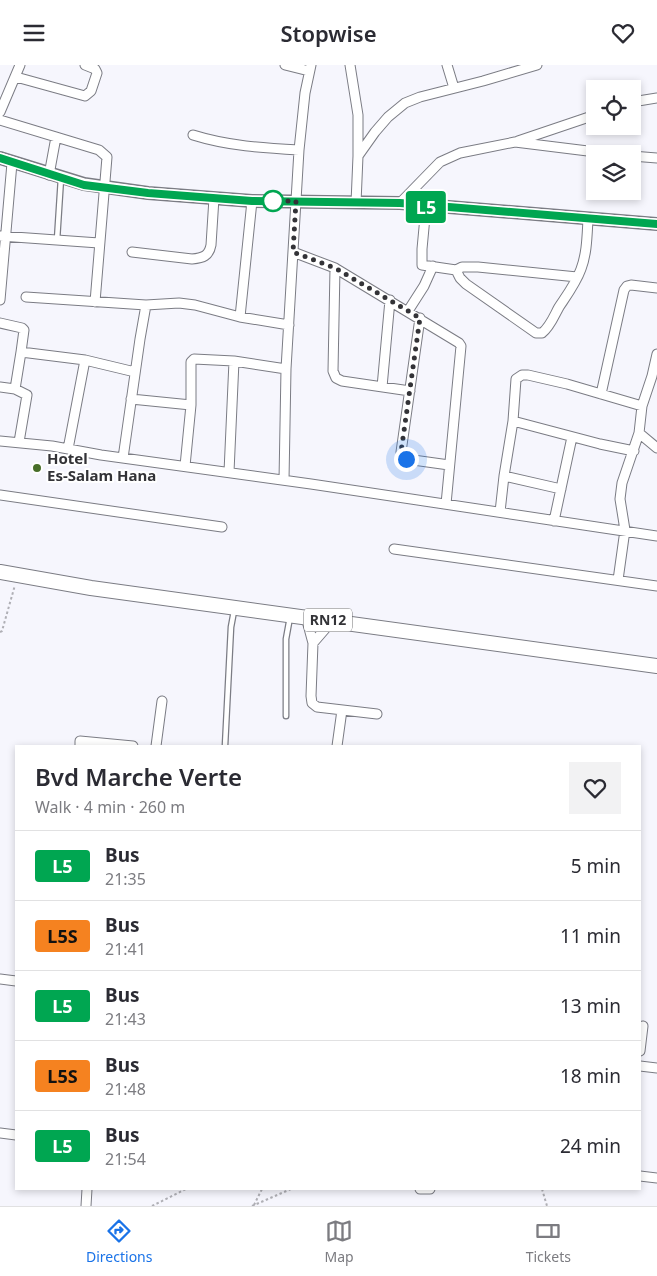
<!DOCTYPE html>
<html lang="en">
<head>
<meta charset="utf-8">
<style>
	body { margin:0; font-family:"Noto Sans",sans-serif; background:#f2f2f3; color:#2b2b33; height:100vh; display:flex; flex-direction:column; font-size:19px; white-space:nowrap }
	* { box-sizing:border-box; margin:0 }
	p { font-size:16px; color:#7c7c81 }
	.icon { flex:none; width:28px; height:28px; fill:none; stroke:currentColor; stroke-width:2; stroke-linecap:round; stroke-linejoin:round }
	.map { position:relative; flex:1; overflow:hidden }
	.details { position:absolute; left:15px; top:680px; width:626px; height:445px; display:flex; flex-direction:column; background:#fff; border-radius:0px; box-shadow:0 2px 8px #0003 }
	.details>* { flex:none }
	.badge { padding:0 10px; border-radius:4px; font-size:18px; line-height:32px }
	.buttons { position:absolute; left:586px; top:15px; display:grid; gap:10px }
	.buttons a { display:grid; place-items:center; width:55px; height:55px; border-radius:0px; background:#fff; box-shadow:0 2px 8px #0003; font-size:25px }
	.you { position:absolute; width:25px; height:25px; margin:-12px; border:4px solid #fff; border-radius:50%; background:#1a73e8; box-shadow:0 0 0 8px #1a73e833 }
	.map>.badge { position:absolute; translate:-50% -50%; box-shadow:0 0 0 2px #fff }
	.round { display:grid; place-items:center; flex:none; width:52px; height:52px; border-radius:0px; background:#f2f2f3 }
	.overview { display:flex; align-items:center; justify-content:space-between; height:85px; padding:0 20px }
	h1 { font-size:24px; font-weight:600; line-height:38px }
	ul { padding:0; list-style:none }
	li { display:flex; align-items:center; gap:15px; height:70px; padding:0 20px; border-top:1px solid #e1e1e2 }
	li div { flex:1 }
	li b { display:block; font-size:19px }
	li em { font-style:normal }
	li .badge { min-width:55px; font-weight:700; text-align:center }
	header { display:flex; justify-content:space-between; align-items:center; height:65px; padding:0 20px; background:#fff; font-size:22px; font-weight:600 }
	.dock { display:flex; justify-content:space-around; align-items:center; height:70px; border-top:1px solid #e1e1e2; background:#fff; font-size:14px; color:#7c7c81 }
	.dock a { display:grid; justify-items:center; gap:2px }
	.dock .current { color:#1a73e8 }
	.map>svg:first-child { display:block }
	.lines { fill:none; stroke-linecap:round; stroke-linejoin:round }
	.service-casing { stroke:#7b7c84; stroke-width:7 }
	.minor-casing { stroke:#7b7c84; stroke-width:11 }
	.tertiary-casing { stroke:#7b7c84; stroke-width:14 }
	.primary-casing { stroke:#7b7c84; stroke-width:16 }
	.path { stroke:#afafb5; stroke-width:2; stroke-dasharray:2.5 2.5; stroke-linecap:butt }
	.service { stroke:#fff; stroke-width:4.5 }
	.minor { stroke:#fff; stroke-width:9 }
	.tertiary { stroke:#fff; stroke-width:11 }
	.primary { stroke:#fff; stroke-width:14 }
	.line-casing { stroke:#fff; stroke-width:11 }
	.line { stroke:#00a651; stroke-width:8 }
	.walk { stroke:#333337; stroke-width:5; stroke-dasharray:0 9 }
	.stop-dot { fill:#fff; stroke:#00a651; stroke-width:2.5 }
	.poi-dot { fill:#486e29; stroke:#fff; stroke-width:2 }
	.labels { text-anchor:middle; stroke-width:4; stroke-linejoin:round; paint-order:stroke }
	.shield { fill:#fff; stroke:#707073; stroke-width:1 }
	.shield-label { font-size:14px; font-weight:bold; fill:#333337 }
	.poi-label { font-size:15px; font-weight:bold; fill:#333337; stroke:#fff; text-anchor:start }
</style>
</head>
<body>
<header><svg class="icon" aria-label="menu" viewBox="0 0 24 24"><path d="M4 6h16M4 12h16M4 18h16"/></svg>Stopwise<svg class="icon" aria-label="heart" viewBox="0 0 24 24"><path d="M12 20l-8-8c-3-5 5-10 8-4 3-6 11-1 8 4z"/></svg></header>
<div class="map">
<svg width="657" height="1141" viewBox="0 0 657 1141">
	<rect width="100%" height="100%" fill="#f6f6fd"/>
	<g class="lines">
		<defs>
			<path id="service" d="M57,175l4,-62
				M286,651v-77l4,-22
				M225,681l6,-119 3,-16"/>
			<path id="minor" d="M285,0l24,6
				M350,0l8,50v41
				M447,0l7,23
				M16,12l69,19 6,-5 6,-18 -2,-4 -10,-4
				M632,37l25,-4
				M0,47l20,-47
				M0,55l99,30 8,7 -12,145
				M193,70c35,11 70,13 106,15
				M518,76l77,-26
				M632,91l25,2
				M49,110l7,-38
				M356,138l2,-47 17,-24 13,-15 17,-14 15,-6 63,-16 54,-16
				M400,138l40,-41 20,-9 55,-11 97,12
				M426,141l-4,43v16l34,5
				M0,171l99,7
				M132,187l60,7c11,-1 17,-3 19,-14l3,-47
				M293,187l42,16 -2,103 3,7 6,3 68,10
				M335,203l124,75 2,3 -15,158
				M577,212l-99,-10h-16l-6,3 4,8 6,6 70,49h6c8,-6 12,-17 17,-26 8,-12 17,-24 22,-38 6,-16 6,-33 7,-50
				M26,232l120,8
				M0,235l12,-137
				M408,246l16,-25 9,-20
				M240,252l12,-116
				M420,253l-19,134 1,5 4,2 43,6
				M0,258l22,5 2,2 -3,22
				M0,322l15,2 12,6 -8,47
				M382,322l8,-87
				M15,324l6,-37 64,8
				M601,329l23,-104 3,-4 4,-1 26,3
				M131,334l60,6
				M513,356l-9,55 57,13
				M639,368l18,15
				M0,376l52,5 49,9 210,29 346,52
				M68,384l17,-89 50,12
				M634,386l-34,-7 -87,-23 3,-42 6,-4h6l39,9 75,22
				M123,393l17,-119 6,-34 33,-2 16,2 45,12 49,8
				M185,401l6,-61v-43l3,-3 40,2 52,8
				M229,407l5,-111
				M284,415l2,-111 13,-219 6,-57 6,-28
				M0,430l222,32
				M500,447l4,-36
				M554,456l18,-84
				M394,484l263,37
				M618,515l7,-50 -5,-31 2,-16 17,-50 3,-27 10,-30 5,-22
				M306,552l7,26 -2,53 1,7 5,4 60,7
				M313,578l19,-22
				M80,681v-5l53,5
				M156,681l6,-45
				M337,681l5,-36
				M0,914l16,2
				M640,986l3,-25
				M640,1001l17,2
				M0,1068l16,2
				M640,1111l17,2
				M420,1124h10
				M86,1141l1,-17"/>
			<path id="tertiary" d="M0,93l84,26 64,9 104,8 148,2 257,21"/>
			<path id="primary" d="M0,507l91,16 566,78"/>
		</defs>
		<!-- service casing -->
		<use href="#service" class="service-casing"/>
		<!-- minor casing -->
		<use href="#minor" class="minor-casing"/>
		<!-- tertiary casing -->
		<use href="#tertiary" class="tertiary-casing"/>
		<!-- primary casing -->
		<use href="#primary" class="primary-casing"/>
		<!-- path -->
		<path class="path" d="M0,567l2,-1 13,-46
			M542,1124l5,17
			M254,1140l8,-16
			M152,1141l34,-17
			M252,1141l39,-17"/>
		<!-- service -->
		<use href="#service" class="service"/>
		<!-- minor -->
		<use href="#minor" class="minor"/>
		<!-- tertiary -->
		<use href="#tertiary" class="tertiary"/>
		<!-- primary -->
		<use href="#primary" class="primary"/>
	</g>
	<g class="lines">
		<defs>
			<path id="line" d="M0,93l84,27 64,8 104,8 148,2 257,21"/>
		</defs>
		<!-- line casing -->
		<use href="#line" class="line-casing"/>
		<!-- line -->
		<use href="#line" class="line"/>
		<!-- walk -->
		<path class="walk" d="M273,136h-6h29l-3,51 42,16 85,50 -19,134 1,5 4,2"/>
	</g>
	<!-- markers -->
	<circle class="stop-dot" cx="273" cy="136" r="10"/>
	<circle class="poi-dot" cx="37" cy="403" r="5"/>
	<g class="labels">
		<!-- shield labels -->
		<rect class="shield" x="304" y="543.5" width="48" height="23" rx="4"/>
		<g class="shield-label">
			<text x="328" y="560">RN12</text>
		</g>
		<!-- poi labels -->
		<g class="poi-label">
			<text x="47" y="399">Hotel<tspan x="47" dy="17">Es-Salam Hana</tspan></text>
		</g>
	</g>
</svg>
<div class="buttons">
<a><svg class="icon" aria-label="locate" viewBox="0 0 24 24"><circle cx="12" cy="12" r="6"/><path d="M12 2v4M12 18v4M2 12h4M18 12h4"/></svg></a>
<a><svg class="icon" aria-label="layers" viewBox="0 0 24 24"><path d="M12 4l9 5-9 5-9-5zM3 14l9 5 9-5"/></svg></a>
</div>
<div class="you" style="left:406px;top:394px"></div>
<b class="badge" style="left:426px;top:142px;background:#00a651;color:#fff">L5</b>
<section class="details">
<div class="overview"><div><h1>Bvd Marche Verte</h1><p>Walk · 4 min · 260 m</p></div><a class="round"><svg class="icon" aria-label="heart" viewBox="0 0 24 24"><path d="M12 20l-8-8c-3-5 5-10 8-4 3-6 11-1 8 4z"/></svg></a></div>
<ul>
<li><span class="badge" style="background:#00a651;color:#fff">L5</span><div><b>Bus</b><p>21:35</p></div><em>5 min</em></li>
<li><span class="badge" style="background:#f58220;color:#111">L5S</span><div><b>Bus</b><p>21:41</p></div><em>11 min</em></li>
<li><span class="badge" style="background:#00a651;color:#fff">L5</span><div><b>Bus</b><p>21:43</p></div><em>13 min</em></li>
<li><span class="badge" style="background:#f58220;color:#111">L5S</span><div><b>Bus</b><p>21:48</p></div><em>18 min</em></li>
<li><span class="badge" style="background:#00a651;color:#fff">L5</span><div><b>Bus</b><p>21:54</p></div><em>24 min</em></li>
</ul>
</section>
</div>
<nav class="dock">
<a class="current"><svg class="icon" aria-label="directions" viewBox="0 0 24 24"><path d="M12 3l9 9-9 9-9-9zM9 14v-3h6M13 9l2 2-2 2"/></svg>Directions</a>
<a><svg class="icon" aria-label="map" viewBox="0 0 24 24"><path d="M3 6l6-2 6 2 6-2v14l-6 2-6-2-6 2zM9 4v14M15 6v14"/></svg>Map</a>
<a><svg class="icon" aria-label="tickets" viewBox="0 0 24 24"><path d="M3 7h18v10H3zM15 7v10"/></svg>Tickets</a>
</nav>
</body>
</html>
